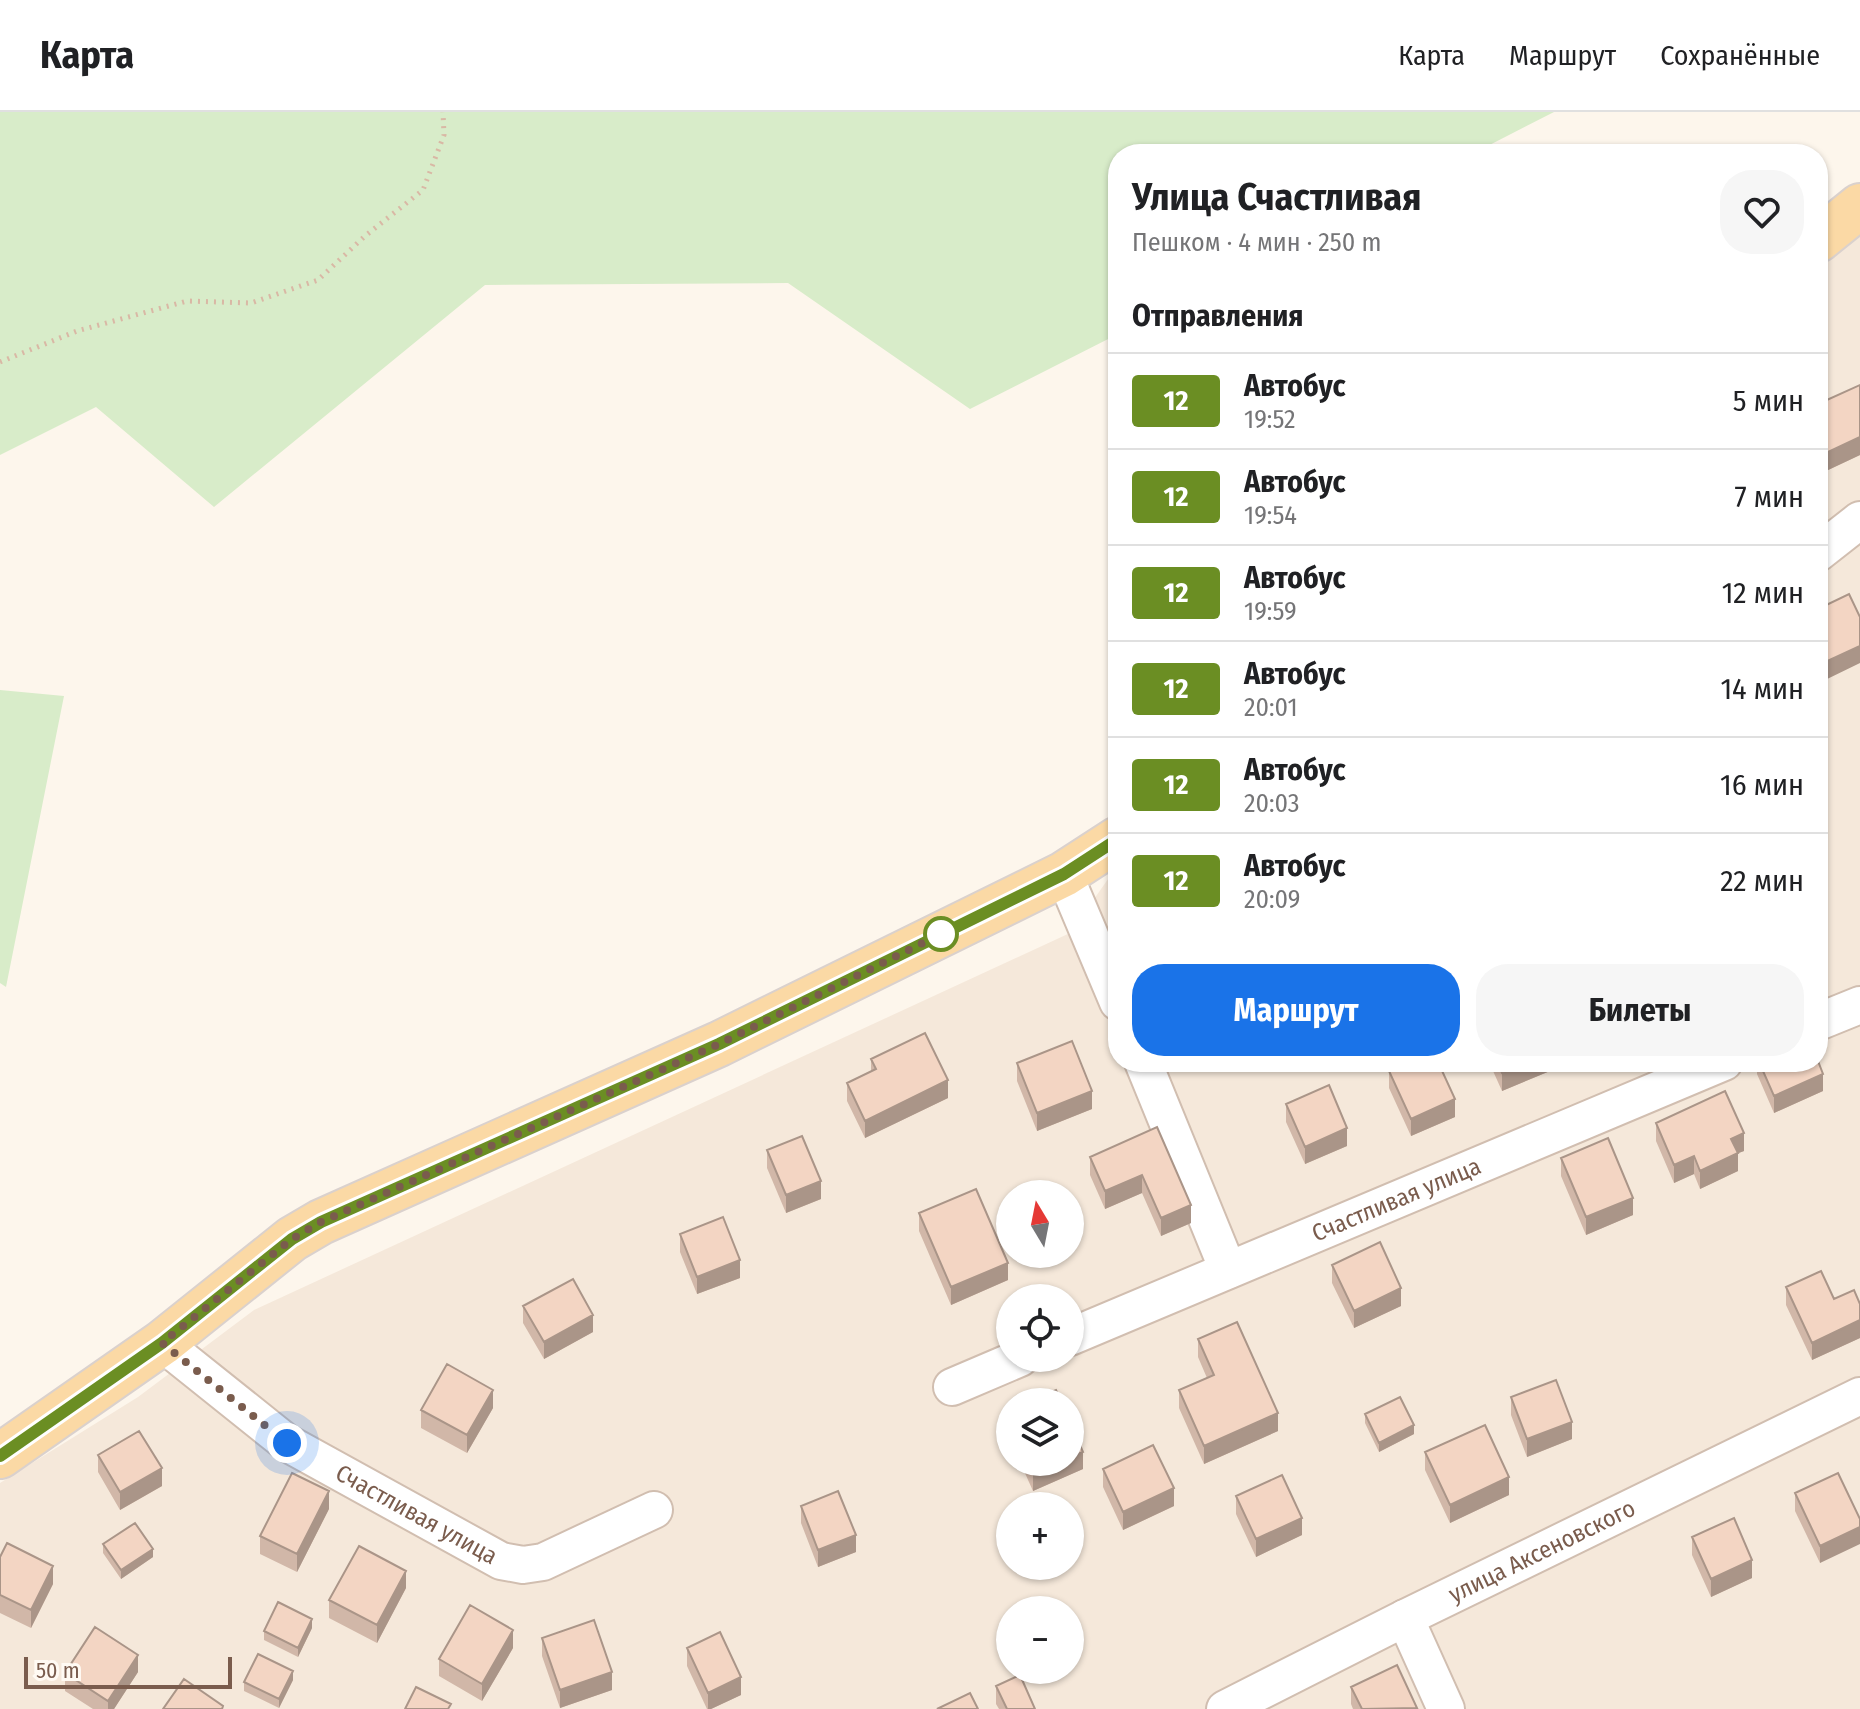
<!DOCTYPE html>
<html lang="ru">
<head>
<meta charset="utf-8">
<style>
	body { margin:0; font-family:"Fira Sans Condensed",sans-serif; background:#f6f6f6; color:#202124; height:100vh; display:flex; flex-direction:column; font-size:30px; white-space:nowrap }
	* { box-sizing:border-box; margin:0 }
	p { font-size:26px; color:#757577 }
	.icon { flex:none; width:44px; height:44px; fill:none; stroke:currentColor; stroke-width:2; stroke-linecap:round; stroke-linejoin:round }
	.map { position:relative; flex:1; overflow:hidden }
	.side { position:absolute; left:1108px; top:32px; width:720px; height:928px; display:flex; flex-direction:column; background:#fff; border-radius:32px; box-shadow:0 2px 6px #0004 }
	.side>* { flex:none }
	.badge { padding:0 16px; border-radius:6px; font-size:28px; line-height:52px }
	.needle { width:52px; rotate:350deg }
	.buttons { position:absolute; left:996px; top:1068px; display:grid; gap:16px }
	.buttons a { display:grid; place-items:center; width:88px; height:88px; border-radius:50%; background:#fff; box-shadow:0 2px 6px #0004; font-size:40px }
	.scale { position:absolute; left:24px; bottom:20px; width:208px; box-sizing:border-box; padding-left:8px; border:4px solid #7a5c4d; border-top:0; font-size:22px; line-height:28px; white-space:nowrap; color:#7a5c4d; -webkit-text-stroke:6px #fffaf3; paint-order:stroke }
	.you { position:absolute; width:40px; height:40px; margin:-20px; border:6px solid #fff; border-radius:50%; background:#1a73e8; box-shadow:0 0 0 12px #1a73e833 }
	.map>.badge { position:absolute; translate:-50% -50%; box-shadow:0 0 0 4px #fff }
	h2 { padding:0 24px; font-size:30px; line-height:72px }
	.round { display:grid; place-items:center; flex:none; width:84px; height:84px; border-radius:32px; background:#f6f6f6 }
	.headline { display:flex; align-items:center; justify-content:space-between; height:136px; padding:0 24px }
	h1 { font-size:38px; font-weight:700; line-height:60px }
	.action { display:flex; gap:16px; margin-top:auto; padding:16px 24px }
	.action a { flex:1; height:92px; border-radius:32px; background:#1a73e8; color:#fff; font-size:32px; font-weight:700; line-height:92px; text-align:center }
	.action a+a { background:#f6f6f6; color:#202124 }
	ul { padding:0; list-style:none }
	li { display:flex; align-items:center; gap:24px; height:96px; padding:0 24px; border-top:2px solid #e0e0e0 }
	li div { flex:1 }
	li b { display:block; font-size:30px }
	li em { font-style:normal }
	li .badge { min-width:88px; font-weight:700; text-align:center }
	header { display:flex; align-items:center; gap:48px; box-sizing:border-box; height:112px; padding:0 40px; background:#fff; border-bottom:2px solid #e0e0e0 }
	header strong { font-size:38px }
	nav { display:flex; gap:44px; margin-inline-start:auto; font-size:28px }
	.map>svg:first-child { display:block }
	.residential { fill:#f5e8da; fill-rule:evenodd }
	.green { fill:#d8ecc9 }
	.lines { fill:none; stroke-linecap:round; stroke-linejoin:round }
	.minor-casing { stroke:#d1beb0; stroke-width:40 }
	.major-casing { stroke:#dad1cd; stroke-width:48 }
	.path { stroke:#d9b8a5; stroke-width:5; stroke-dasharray:2 6; stroke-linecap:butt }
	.minor { stroke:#fff; stroke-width:36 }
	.major { stroke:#fbd9a5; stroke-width:44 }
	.wall { fill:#d1b7a8 }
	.shaded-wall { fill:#aa9588 }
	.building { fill:#f3d5c3; stroke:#aa9588; stroke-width:2 }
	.line-casing { stroke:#fff; stroke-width:18 }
	.line { stroke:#6b8e23; stroke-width:12 }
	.walk { stroke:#7a5c4d; stroke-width:8; stroke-dasharray:0 14.4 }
	.stop-dot { fill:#fff; stroke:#6b8e23; stroke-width:4 }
	.labels { text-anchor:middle; stroke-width:8; stroke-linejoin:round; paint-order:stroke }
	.street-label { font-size:24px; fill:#7a5c4d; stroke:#fffaf3 }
</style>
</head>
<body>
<header>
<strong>Карта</strong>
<nav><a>Карта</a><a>Маршрут</a><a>Сохранённые</a></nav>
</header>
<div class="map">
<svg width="1860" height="1597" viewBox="0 0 1860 1597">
	<rect width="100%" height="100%" fill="#fdf6ec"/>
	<!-- residential -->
	<path class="residential" d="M1860,121v1476h-1860v-226l138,-86 116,-87 816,-377 48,-68v197h700v-798zM1010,1082h60v60h-60zM1010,1186h60v60h-60zM1010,1290h60v60h-60zM1010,1394h60v60h-60zM1010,1498h60v60h-60z"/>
	<!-- green -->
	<path class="green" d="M0,0h1554l-82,42h-354v180l-148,75 -182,-126 -303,2 -271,222 -118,-100 -96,48z
		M0,578l64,6 -58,291 -6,-4z"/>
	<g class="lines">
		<defs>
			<g id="minor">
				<path d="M1818,441l42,-33"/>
				<path d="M1064,762l54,128"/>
				<path d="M1818,910l42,-17"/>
				<path d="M1143,950l85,208"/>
				<path id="s1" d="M1070,1225l654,-275"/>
				<path id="s2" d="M162,1231l125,100 214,118 22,4 20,-3 111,-52"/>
				<path d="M952,1275l68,-29"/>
				<path d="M1405,1506l41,91"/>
				<path id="s3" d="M1225,1597l180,-91 455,-222"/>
			</g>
			<path id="major" d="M1818,128l42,-34
				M0,1344l162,-113 130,-104 29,-17 398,-178 345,-170 54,-35"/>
		</defs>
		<!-- minor casing -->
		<use href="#minor" class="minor-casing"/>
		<!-- major casing -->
		<use href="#major" class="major-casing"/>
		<!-- path -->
		<path class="path" d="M0,250l77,-31 110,-30 64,2 67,-23 47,-44 58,-46 21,-55 -1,-23"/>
		<!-- minor -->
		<use href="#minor" class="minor"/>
		<!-- major -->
		<use href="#major" class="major"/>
	</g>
	<!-- wall -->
	<path class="wall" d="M1860,273v70l-34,16 -8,-17v-50z
		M1818,497l42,8 -39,65 -3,-6z
		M871,947l77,39 -83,40 -18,-37v-18l24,-11z
		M1489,950h61v9l-48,20z
		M1757,950h61l5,29 -49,22 -17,-39z
		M1017,951l75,46 -55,22 -20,-50z
		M1389,959l66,46 -44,19 -22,-48z
		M1286,992l61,42 -42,18 -19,-42z
		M1656,1011l88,28 -6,2v18l-38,18 -6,-15 -20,9 -18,-42z
		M1157,1015l34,96 -30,13 -19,-43 -37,16 -15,-34v-18z
		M767,1038l54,49 -35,14 -19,-45z
		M1561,1046l72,57 -47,20 -25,-59z
		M919,1101l89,67 -57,25 -32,-74z
		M680,1122l60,44 -43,16 -17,-42z
		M1332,1153l69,41 -47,22 -22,-45z
		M1786,1175l74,17v34l-48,22 -26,-55z
		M523,1194l70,26 -49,27 -21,-36z
		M1198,1227l80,92 -74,33 -25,-56v-18l28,-12 -9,-21z
		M1511,1285l61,42 -45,18 -16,-42z
		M493,1296l-26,45 -46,-25v-18z
		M1010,1298v30l-5,-11v-17z
		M1365,1302l49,20 -35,18 -14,-29z
		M1425,1340l84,43 -59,28 -25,-53z
		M98,1343l64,31 -42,24 -22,-38z
		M1020,1350h50l13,7 -50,22z
		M1103,1357l71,37 -51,24 -20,-43z
		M1795,1381l65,26 -40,44 -25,-52z
		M1236,1384l66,39 -46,22 -20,-43z
		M801,1394l55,46 -38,15 -17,-44z
		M329,1397l-32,63 -37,-18v-18z
		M1692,1425l60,41 -41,19 -19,-42z
		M103,1432l50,13 -32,22 -18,-26z
		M0,1445l53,27 -22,44 -31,-15z
		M406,1476l-29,55 -48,-25v-18z
		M312,1516l-14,29 -34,-17v-9z
		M542,1526l70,52 -52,18 -18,-52z
		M513,1536l-31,53 -43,-25v-17z
		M687,1536l54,47 -30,14h-4l-20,-43z
		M138,1560l-24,37h-21l-28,-18v-18z
		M293,1568l-14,28 -35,-17v-9z
		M996,1574l39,23h-36l-3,-5z
		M1351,1575l66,22h-64l-2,-5z"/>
	<!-- shaded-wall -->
	<path class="shaded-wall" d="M1860,325v18l-34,16v-18z
		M1860,534v17l-39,19v-18z
		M1529,950h21v9l-48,20v-18z
		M1823,962v17l-49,22v-17z
		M948,968v18l-83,40v-17z
		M1092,979v18l-55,22v-18z
		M1455,987v18l-44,19v-17z
		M1347,1016v18l-42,18v-17z
		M1744,1021v18l-13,5v-17z
		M1738,1041v18l-38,18v-18z
		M1694,1044v18l-20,9v-18z
		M1142,1063v18l-37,16v-18z
		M821,1069v18l-35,14v-18z
		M1633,1086v17l-47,20v-18z
		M1191,1093v18l-30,13v-18z
		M740,1148v18l-43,16v-17z
		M1008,1151v17l-57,25v-18z
		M1401,1176v18l-47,22v-17z
		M593,1203v17l-49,27v-17z
		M1860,1208v18l-48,22v-17z
		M493,1278v18l-26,45v-18z
		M1278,1301v18l-74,33v-18z
		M1572,1310v17l-45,18v-18z
		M1414,1313v9l-35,18v-9z
		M1083,1340v17l-50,22v-17l27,-12h10v-5z
		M162,1356v18l-42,24v-18z
		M1509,1365v18l-59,28v-18z
		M1174,1376v18l-51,24v-18z
		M329,1379v18l-32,63v-18z
		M1302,1406v17l-46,22v-18z
		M1860,1415v17l-40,19v-17z
		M856,1423v17l-38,15v-17z
		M153,1437v8l-32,22v-9z
		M1752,1448v18l-41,19v-18z
		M53,1454v18l-22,44v-18z
		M406,1459v17l-29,55v-18z
		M312,1507v9l-14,29v-9z
		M513,1518v18l-31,53v-17z
		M138,1543v17l-24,37h-6v-8z
		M293,1559v9l-14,28v-9z
		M612,1560v18l-52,18v-18z
		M741,1565v18l-30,14h-3v-16z"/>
	<!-- building -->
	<path class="building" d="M1860,273v52l-34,16 -8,-17v-32z
		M1849,482l11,23v29l-39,18 -3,-6v-49z
		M925,921l23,47 -83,41 -18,-38 29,-14 -5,-10z
		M1072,929l20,50 -55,22 -20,-50z
		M1818,949l5,13 -49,22 -15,-34z
		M1409,950h29l17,37 -44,20 -22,-48z
		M1497,950h32l-27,11z
		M1329,973l18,43 -42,19 -19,-43z
		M1725,979l19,42 -13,6 7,14 -38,18 -6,-15 -20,9 -18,-42z
		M1157,1015l34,78 -30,13 -19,-43 -37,16 -15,-34z
		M802,1024l19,45 -35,14 -19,-45z
		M1608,1026l25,60 -47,19 -25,-59z
		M976,1077l32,74 -57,24 -32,-74z
		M723,1105l17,43 -43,17 -17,-43z
		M1380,1130l21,46 -47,23 -22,-46z
		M1821,1159l13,28 20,-9 6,14v16l-48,23 -26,-56z
		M573,1167l20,36 -49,27 -21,-36z
		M1237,1210l41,91 -74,33 -25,-56 35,-15 -16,-36z
		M447,1252l46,26 -26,45 -46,-25z
		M1556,1268l16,42 -45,17 -16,-42z
		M1056,1278l5,12h-34z
		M1400,1285l14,28 -35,18 -14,-29z
		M1010,1298v12l-5,-10z
		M1070,1310l13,30 -13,5z
		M1485,1313l24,52 -59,28 -25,-53z
		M139,1319l23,37 -42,24 -22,-37z
		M1153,1333l21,43 -51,24 -20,-43z
		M1027,1350h33l-27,12z
		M292,1361l37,18 -32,63 -37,-18z
		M1838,1361l22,46v8l-40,19 -25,-53z
		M1282,1363l20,43 -46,21 -20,-43z
		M838,1379l18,44 -38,15 -17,-44z
		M1734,1406l18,42 -41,19 -19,-42z
		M135,1411l18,26 -32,21 -18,-26z
		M7,1431l46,23 -22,44 -31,-15v-38z
		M359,1434l47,25 -29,54 -48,-25z
		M278,1490l34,17 -14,29 -34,-17z
		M470,1493l43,25 -31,54 -43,-25z
		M594,1508l18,52 -52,18 -18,-52z
		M95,1515l43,28 -30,46 -43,-28z
		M720,1520l21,45 -33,16 -21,-45z
		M258,1542l35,17 -14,28 -35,-17z
		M1397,1553l20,43 -55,1 -11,-22z
		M1020,1563l15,34h-28l-11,-23z
		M184,1567l39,27 -1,3h-59z
		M416,1575l35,17 -3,5h-43z
		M970,1581l8,16h-41z"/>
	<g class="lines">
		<defs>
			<path id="line" d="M0,1344l162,-113 130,-104 29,-17 398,-178 345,-170 54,-35"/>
		</defs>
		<!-- line casing -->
		<use href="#line" class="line-casing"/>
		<!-- line -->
		<use href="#line" class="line"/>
		<!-- walk -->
		<path class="walk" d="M287,1331l-125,-100 130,-104 29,-17 398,-178 222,-110"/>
	</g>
	<!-- markers -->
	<circle class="stop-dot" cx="941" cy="822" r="16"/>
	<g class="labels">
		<!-- street labels -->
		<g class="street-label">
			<text dy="8" stroke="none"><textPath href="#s1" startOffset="354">Счастливая улица</textPath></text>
			<text dy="8" stroke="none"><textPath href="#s2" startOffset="308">Счастливая улица</textPath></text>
			<text dy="8" stroke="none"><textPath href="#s3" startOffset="354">улица Аксеновского</textPath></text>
		</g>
	</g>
</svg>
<div class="buttons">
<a><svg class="needle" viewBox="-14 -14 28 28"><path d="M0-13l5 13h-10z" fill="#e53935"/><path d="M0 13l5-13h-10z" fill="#757577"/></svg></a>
<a><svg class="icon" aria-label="locate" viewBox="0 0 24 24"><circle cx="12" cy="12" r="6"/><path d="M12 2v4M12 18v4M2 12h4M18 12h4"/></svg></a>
<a><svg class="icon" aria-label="layers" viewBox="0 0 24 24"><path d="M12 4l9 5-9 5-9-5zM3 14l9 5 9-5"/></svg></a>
<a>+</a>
<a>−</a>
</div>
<div class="scale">50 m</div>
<div class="you" style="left:287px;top:1331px"></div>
<section class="side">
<div class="headline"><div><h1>Улица Счастливая</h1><p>Пешком · 4 мин · 250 m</p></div><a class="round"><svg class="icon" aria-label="heart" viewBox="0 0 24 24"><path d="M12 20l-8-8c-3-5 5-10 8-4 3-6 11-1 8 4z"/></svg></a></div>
<h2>Отправления</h2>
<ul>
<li><span class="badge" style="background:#6b8e23;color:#fff">12</span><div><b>Автобус</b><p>19:52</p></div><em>5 мин</em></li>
<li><span class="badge" style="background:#6b8e23;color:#fff">12</span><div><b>Автобус</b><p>19:54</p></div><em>7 мин</em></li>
<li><span class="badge" style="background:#6b8e23;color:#fff">12</span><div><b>Автобус</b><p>19:59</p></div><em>12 мин</em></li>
<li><span class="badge" style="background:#6b8e23;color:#fff">12</span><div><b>Автобус</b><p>20:01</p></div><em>14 мин</em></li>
<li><span class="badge" style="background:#6b8e23;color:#fff">12</span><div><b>Автобус</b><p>20:03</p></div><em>16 мин</em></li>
<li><span class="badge" style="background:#6b8e23;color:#fff">12</span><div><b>Автобус</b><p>20:09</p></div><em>22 мин</em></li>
</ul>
<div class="action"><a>Маршрут</a><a>Билеты</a></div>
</section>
</div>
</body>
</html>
